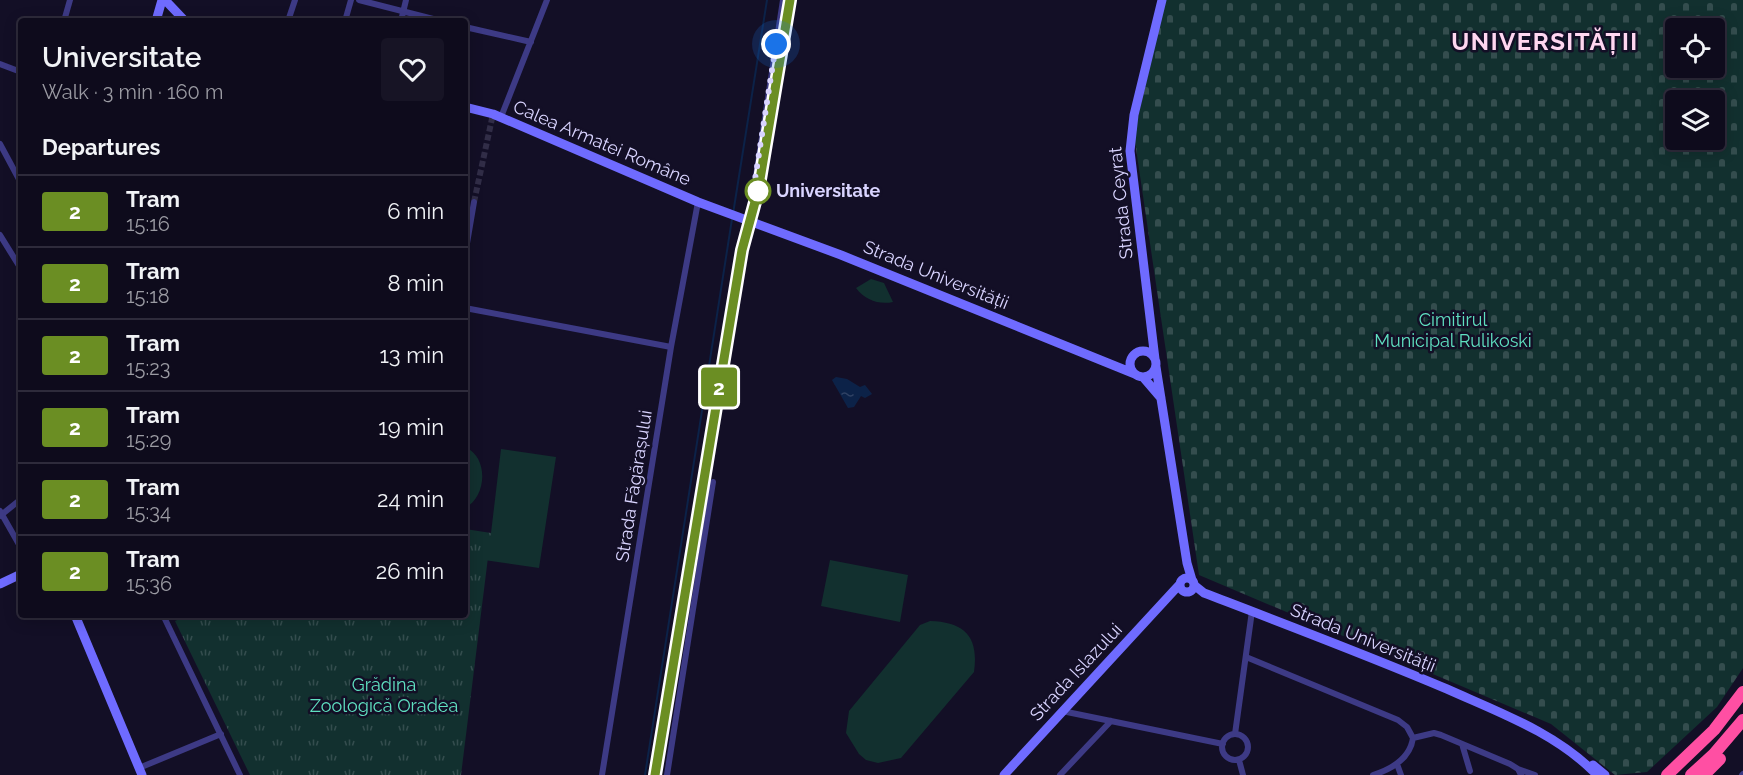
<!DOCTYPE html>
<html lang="en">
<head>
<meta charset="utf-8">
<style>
	body { margin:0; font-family:Raleway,sans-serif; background:#171425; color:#f1f3f6; height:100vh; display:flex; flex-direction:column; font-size:22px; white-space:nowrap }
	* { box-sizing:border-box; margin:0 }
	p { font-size:20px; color:#9b9ba3 }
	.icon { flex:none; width:33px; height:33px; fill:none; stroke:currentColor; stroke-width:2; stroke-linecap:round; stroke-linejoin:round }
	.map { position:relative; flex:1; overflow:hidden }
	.side { position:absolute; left:18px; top:18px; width:450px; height:600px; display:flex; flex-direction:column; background:#0e0b1c; border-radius:6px; box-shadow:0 3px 15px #0003,0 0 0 2px #2e2b3b }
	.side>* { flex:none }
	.badge { padding:0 12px; border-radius:4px; font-size:21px; line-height:39px }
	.fabs { position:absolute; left:1665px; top:18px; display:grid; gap:12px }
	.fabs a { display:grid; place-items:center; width:60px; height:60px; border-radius:6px; background:#0e0b1c; box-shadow:0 3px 15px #0003,0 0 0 2px #2e2b3b; font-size:30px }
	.you { position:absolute; width:30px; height:30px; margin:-15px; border:4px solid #fff; border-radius:50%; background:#1a73e8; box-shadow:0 0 0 9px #1a73e833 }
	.map>.badge { position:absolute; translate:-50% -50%; box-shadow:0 0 0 3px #fff }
	h2 { padding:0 24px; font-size:22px; line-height:54px }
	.round { display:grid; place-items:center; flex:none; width:63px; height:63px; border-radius:6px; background:#171425 }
	.headline { display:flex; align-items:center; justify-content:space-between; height:102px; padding:0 24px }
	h1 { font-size:28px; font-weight:600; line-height:45px }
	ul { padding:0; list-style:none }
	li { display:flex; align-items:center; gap:18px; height:72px; padding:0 24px; border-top:2px solid #2e2b3b }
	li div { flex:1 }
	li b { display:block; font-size:22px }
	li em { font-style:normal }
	li .badge { min-width:66px; font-weight:700; text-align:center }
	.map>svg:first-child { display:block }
	.grass { fill:#12302f }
	.cemetery { fill:url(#cemetery-stones); fill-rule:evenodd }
	.park { fill:url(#park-tufts) }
	.water { fill:url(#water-ripples) }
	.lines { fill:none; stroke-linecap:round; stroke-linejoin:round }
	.stream { stroke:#0c2248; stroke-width:2 }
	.street-tunnel { stroke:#312d47; stroke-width:6; stroke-dasharray:6 3; stroke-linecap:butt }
	.street { stroke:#3d3a85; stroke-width:6 }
	.secondary { stroke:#6f6bff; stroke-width:9 }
	.highway { stroke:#ff4fa3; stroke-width:12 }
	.tram { stroke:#00e5ff; stroke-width:1.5 }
	.line-casing { stroke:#fff; stroke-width:14 }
	.line { stroke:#6b8e23; stroke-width:9 }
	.walk { stroke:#d9d4ff; stroke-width:6; stroke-dasharray:0 10.8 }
	.stop-dot { fill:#fff; stroke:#6b8e23; stroke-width:3 }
	.labels { text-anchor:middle; stroke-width:5; stroke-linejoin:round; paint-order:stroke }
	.street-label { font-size:18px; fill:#d9d4ff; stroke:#130f26 }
	.stop-label { font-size:18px; font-weight:bold; fill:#d9d4ff; stroke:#130f26; text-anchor:start }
	.park-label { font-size:18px; fill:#5fe0c0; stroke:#130f26 }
	.district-label { font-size:24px; font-weight:bold; letter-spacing:1.5px; fill:#ffd6f0; stroke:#130f26 }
</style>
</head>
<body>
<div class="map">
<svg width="1743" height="775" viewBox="0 0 1743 775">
	<defs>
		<pattern id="cemetery-stones" width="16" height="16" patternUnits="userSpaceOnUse" patternTransform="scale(1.5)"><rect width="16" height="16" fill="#12302f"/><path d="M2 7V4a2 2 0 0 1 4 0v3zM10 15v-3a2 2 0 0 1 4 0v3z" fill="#344d4e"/></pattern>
		<pattern id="park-tufts" width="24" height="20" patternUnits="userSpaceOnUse" patternTransform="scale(1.5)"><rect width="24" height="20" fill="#12302f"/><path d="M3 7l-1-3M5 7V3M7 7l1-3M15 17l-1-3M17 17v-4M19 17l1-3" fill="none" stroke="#344d4e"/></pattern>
		<pattern id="water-ripples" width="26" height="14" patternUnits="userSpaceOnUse" patternTransform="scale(1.5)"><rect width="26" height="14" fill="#0c2248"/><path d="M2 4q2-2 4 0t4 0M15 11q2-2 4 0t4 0" fill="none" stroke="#2f4163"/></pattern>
	</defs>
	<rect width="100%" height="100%" fill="#130f26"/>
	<!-- grass -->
	<path class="grass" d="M871,279l13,4 9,19c-14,3 -28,-2 -37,-14z
		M465,447c24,10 22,50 0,61z
		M501,449l55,8 -17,111 -55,-8 7,-27z
		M830,560l78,15 -8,47 -79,-16z
		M930,621c35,1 49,16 44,51l-73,86 -23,5 -12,-3 -7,-6 -13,-21 3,-22 71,-86z"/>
	<!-- cemetery -->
	<path class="cemetery" d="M1165,0h578v668l-26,39 -70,65 -32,3 -64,-51 -352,-149 -65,-440zM1676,28h38v40h-38zM1676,100h38v40h-38z"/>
	<!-- park -->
	<path class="park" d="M465,529l26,4 -30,242h-211l-75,-154 13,-6h277z"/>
	<!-- water -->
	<path class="water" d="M836,377l11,2 13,8 5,-2 7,9 -7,4 -4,-2 -7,11 -6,1 -16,-28z"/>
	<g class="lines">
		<!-- stream -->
		<path class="stream" d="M733,214l34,-214
			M645,775l87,-556"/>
		<!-- street-tunnel -->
		<path class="street-tunnel" d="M474,202l19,-88"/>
		<!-- street -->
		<path class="street" d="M359,0l82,21
			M64,21l6,-21
			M288,21l7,-21
			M345,21l6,-21
			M401,21l5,-21
			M465,27l66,15
			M0,64l21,8
			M501,117l46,-117
			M0,144l21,39
			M749,222l34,-222
			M0,235l21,34
			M465,255l9,-53
			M465,308l206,39
			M0,511l21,37
			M0,516l21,-17
			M163,615l77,160
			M1246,657l152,63 9,7 6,11c-3,21 -21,31 -40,37
			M1062,711l161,33
			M1235,734l17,-123
			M1222 747a13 13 0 1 1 26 0a13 13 0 1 1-26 0Z
			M1413,738l21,-5 7,2 69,29 8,5 3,6
			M1462,744l8,27
			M1239,760l4,15
			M1397,764l4,11
			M139,768l82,-34
			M1518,769l17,6
			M602,775l69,-428 27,-145
			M667,775l46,-293
			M1060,775l51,-54
			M1742,775l1,-1"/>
		<!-- secondary -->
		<path class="secondary" d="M165,0l20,21
			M156,21l6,-21
			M465,107l28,7 205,88 143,53 294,119
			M1130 364a13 13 0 1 1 26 0a13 13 0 1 1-26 0Z
			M1155,359l-25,-208 4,-36 28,-115
			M1156,367l31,196 5,17
			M1143,377l18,21
			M1180 585a7 7 0 1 1 14 0a7 7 0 1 1-14 0Z
			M0,584l21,-10
			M1194,585l10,8c81,31 163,62 243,96 51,23 110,44 150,86
			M75,615l67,160
			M1593,765l12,10
			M1004,775l176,-191"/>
		<!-- highway -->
		<path class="highway" d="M1667,775l47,-45 29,-38
			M1691,775l23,-21 29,-34
			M1704,775l16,-16"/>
		<!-- tram -->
		<path class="tram" d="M655,775l87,-525 14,-50 34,-200"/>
	</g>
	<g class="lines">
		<defs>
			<path id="line" d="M655,775l87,-525 16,-59 32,-191"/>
		</defs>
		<!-- line casing -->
		<use href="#line" class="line-casing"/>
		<!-- line -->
		<use href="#line" class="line"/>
		<!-- walk -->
		<path class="walk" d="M758,191l-6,8 24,-155"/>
	</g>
	<!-- markers -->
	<circle class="stop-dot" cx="758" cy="191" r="12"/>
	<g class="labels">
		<!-- street labels -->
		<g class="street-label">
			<text transform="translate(602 143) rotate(23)" y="6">Calea Armatei Române</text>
			<text transform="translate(1121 203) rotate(-96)" y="6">Strada Ceyrat</text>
			<text transform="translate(936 275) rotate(22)" y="6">Strada Universității</text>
			<text transform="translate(634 486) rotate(-81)" y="6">Strada Făgărașului</text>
			<text transform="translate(1363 638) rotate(22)" y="6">Strada Universității</text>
			<text transform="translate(1076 672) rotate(-47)" y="6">Strada Islazului</text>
		</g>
		<!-- stop labels -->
		<g class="stop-label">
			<text x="776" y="197">Universitate</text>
		</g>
		<!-- park labels -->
		<g class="park-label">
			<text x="1453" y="326">Cimitirul<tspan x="1453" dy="21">Municipal Rulikoski</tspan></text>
			<text x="384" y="691">Grădina<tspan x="384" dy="21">Zoologică Oradea</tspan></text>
		</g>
		<!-- district labels -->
		<g class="district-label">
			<text x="1545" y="50">UNIVERSITĂȚII</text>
		</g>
	</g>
</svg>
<div class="fabs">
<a><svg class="icon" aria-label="locate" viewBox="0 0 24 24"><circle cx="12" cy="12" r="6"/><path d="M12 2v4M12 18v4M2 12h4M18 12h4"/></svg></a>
<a><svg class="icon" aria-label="layers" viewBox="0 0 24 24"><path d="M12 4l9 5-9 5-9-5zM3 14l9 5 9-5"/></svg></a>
</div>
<div class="you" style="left:776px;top:44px"></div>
<b class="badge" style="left:719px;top:387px;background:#6b8e23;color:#fff">2</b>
<section class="side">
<div class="headline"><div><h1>Universitate</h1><p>Walk · 3 min · 160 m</p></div><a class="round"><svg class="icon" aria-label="heart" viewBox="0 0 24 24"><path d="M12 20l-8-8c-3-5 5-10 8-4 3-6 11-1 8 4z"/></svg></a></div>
<h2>Departures</h2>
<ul>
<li><span class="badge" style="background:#6b8e23;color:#fff">2</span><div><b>Tram</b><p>15:16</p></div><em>6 min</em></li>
<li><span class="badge" style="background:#6b8e23;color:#fff">2</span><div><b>Tram</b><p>15:18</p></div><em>8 min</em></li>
<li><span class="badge" style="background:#6b8e23;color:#fff">2</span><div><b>Tram</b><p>15:23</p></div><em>13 min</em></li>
<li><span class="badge" style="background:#6b8e23;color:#fff">2</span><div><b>Tram</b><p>15:29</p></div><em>19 min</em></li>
<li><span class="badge" style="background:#6b8e23;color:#fff">2</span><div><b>Tram</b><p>15:34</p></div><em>24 min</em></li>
<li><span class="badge" style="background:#6b8e23;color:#fff">2</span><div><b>Tram</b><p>15:36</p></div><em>26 min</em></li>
</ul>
</section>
</div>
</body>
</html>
